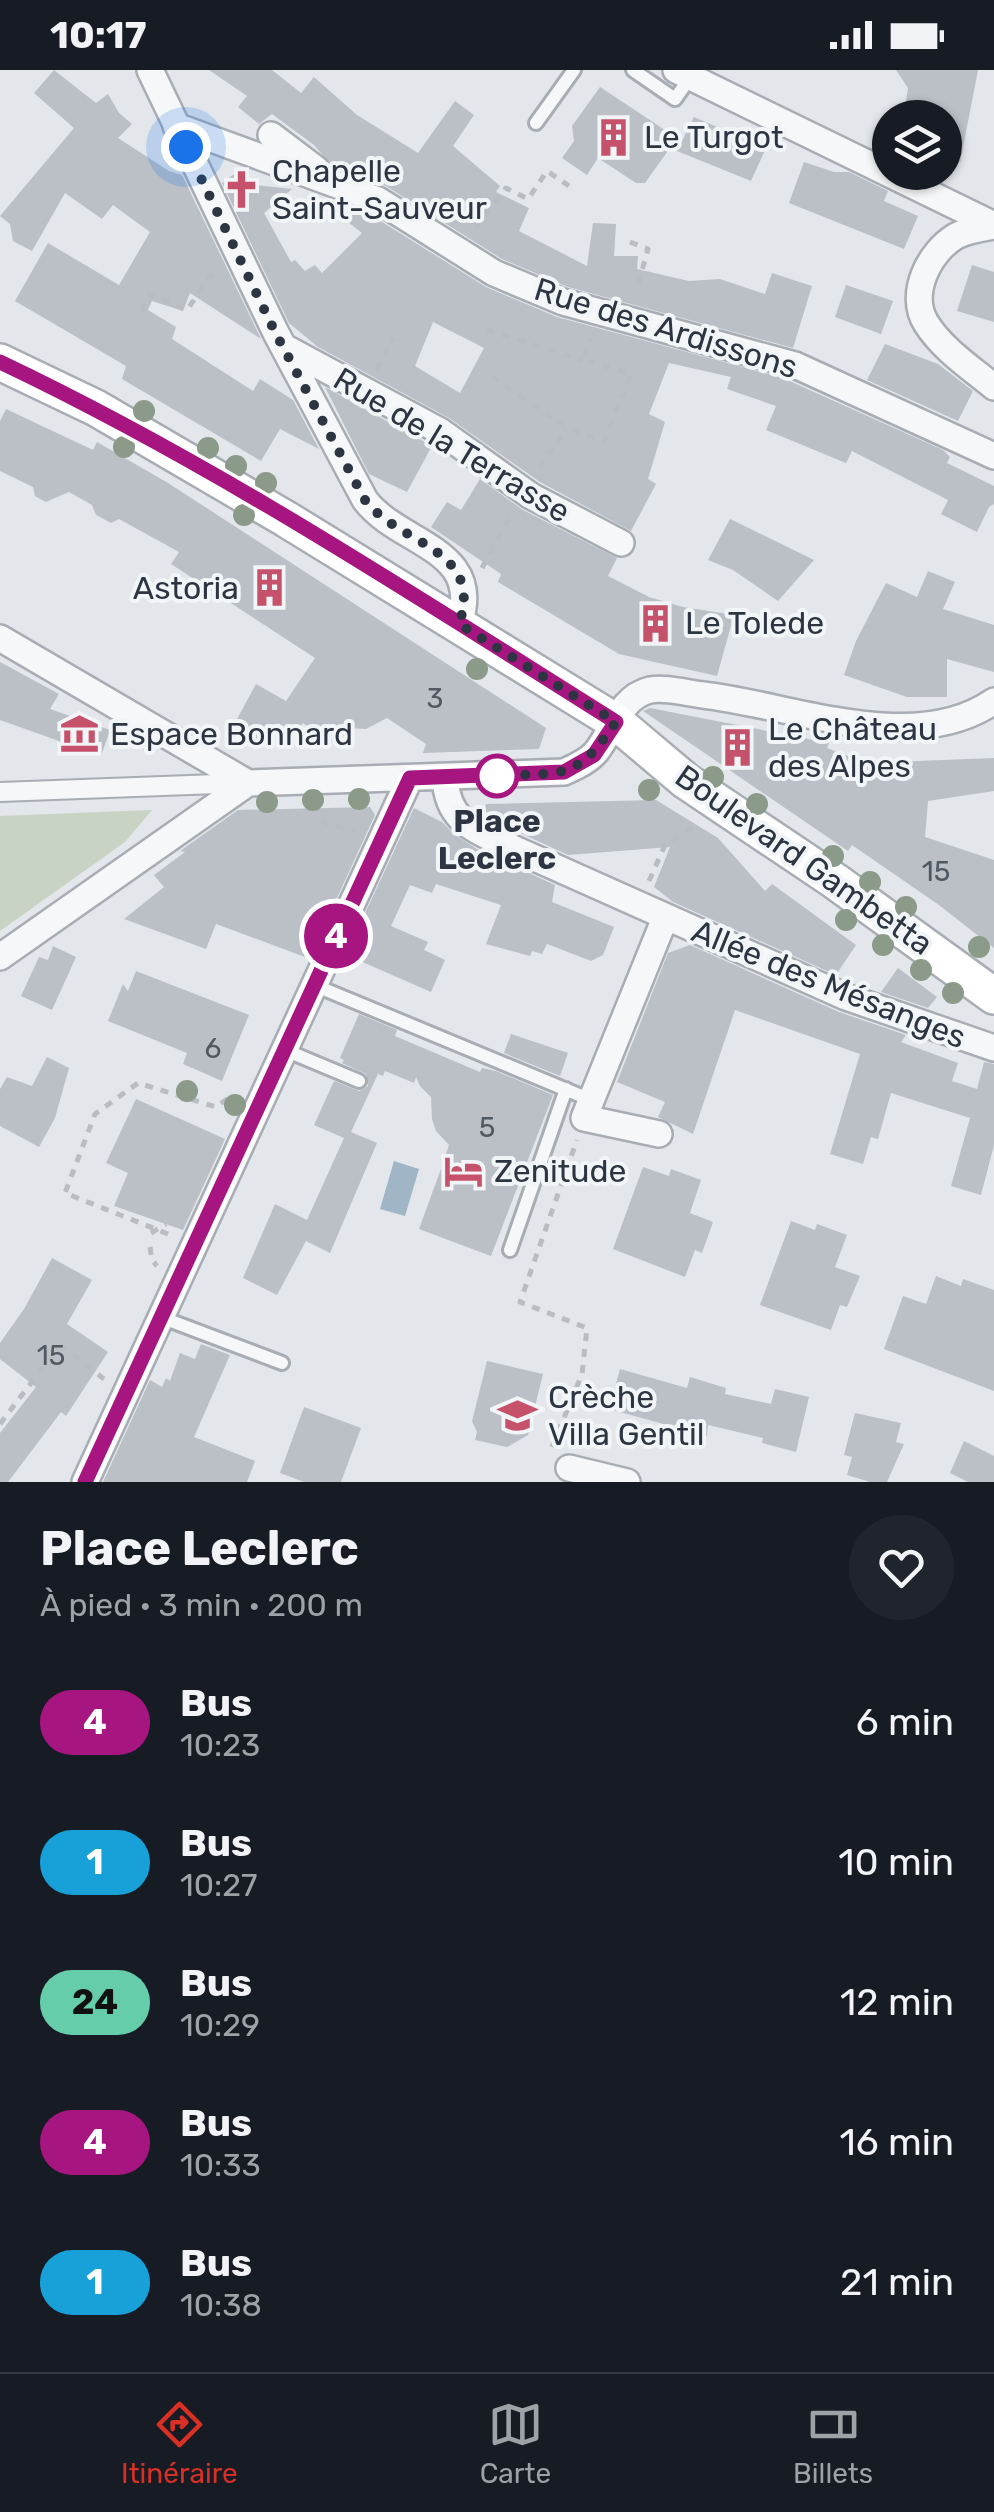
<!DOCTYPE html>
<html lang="fr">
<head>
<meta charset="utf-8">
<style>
	body { margin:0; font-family:Rubik,sans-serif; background:#20242c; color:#f1f3f6; height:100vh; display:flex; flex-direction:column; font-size:38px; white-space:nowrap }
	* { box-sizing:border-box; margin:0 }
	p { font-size:32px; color:#9ea1a6 }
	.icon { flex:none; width:55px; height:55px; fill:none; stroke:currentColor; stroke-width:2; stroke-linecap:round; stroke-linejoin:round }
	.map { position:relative; height:1412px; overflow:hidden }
	.side { display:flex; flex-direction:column; background:#171b24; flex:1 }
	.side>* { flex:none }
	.badge { padding:0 20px; border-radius:32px; font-size:35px; line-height:65px }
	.buttons { position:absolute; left:872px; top:30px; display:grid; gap:20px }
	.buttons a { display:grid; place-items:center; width:90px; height:90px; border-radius:50%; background:#171b24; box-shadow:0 2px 8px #0004; font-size:50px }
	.you { position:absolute; width:50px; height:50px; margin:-25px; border:8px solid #fff; border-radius:50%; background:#1a73e8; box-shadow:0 0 0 15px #1a73e833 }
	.map>.badge { position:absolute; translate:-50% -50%; box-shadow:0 0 0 5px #fff }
	.round { display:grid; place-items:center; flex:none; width:105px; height:105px; border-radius:52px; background:#20242c }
	.overview { display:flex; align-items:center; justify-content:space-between; height:170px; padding:0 40px }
	h1 { font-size:48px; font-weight:700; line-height:75px }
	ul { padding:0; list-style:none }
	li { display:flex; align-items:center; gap:30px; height:140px; padding:0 40px }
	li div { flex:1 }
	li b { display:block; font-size:38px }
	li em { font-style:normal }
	li .badge { min-width:110px; font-weight:700; text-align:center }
	.status { display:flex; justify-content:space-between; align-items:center; height:70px; padding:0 50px; background:#171b24; direction:ltr }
	.status svg { height:28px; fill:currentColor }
	.dock { display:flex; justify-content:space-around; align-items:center; height:140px; border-top:2px solid #363941; background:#171b24; font-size:28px; color:#9ea1a6 }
	.dock a { display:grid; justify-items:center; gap:5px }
	.dock .active { color:#d93025 }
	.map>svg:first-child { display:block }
	.green { fill:#c9d3c4 }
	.water { fill:#a0b6c7 }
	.building { fill:#bac0c6; fill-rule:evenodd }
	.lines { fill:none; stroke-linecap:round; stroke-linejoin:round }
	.service-casing { stroke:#a8adb4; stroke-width:18 }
	.pedestrian-casing { stroke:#a8adb4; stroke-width:22 }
	.minor-casing { stroke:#a8adb4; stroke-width:30 }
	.secondary-casing { stroke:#a8adb4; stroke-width:40 }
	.path { stroke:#b9bdc1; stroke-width:5; stroke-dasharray:8 8; stroke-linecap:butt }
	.service { stroke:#f5f7f8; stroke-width:12 }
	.pedestrian { stroke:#f5f7f8; stroke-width:18 }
	.minor { stroke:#f5f7f8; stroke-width:25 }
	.secondary { stroke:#fff; stroke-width:35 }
	.path-bridge { stroke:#b9bdc1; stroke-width:5; stroke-dasharray:8 8; stroke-linecap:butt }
	.tree { fill:#8b9a89 }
	.line-casing { stroke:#fff; stroke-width:22 }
	.line { stroke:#a61580; stroke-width:15 }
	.walk { stroke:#2c3541; stroke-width:10; stroke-dasharray:0 18 }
	.stop-dot { fill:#fff; stroke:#a61580; stroke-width:5 }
	.labels { text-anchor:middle; stroke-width:8; stroke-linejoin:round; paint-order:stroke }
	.number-label { font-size:28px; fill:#505862 }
	.poi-label { font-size:32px; fill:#2c3541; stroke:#f2f5f7; text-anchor:start }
	.street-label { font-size:32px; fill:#2c3541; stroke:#f2f5f7 }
	.stop-label { font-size:32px; font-weight:bold; fill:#2c3541; stroke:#f2f5f7 }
</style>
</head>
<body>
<div class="status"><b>10:17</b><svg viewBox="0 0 49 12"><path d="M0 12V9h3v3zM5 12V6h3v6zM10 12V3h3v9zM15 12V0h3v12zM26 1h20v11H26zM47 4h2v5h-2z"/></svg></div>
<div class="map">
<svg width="994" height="1412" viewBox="0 0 994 1412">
	<rect width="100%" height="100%" fill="#e3e6ea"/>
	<!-- green -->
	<path class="green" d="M152,740l-27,32 -125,89v-115z"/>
	<!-- water -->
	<path class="water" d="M394,1091l25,8 -14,47 -25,-7z"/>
	<!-- building -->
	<path class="building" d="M54,0l42,33 12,-9 11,19 13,11 -14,14 51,33 13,4 79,164 -71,-46 -7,18 -31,-10 -4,9 28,17 -4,12 81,52 7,-12 33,21 26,49 -39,-20 -19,32 -139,-82 4,-13 -111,-65 33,-58 71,42 31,-53 -37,-27 -11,14 -37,-26 -33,58 -19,-10 -3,-17 -10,-8 74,-88 -40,-35z
		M209,0h63l29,23 13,-16 43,38 61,38 37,-52 19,14 -21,31 47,40 -4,6 33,16 -10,23 68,35 6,-43 23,1 -2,32h24l-1,13 52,12 31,-2 45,15 7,-21 40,13 -19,62 -225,-61 -66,-28 -116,-73 -54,-20 -18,-21 -42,-31 -13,10 -21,-17 9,-11z
		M896,0h82l-18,93 -11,-45 -45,-5 4,-25z
		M600,17l77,51 -32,45h-9l-38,-25 -11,17 -25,-17 12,-17 -2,-15z
		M694,47l72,31 -15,33 -74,-30z
		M804,92l30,10h15l39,19 -4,10 34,15 -14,33 -115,-46z
		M241,99l14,16 37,4 -28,24 27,49 4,-2 10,11 10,-6 7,8 40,-40 -19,-15 -5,-8 1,-7 32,12 115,72 71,30 226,61 160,72 7,7 -3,6 47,23v18l-5,3 -12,25 -36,-18 7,-14 -96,-49 -6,12 -80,-33 10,-24 -49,-17 4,-12 -62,-14 -20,51 16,8 -17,57 8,5 -25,47 -91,-49 -91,-64 -131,-71 -29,-24 -67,-140zM433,252l51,26 -24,45 -45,-27z
		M972,195l22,7v50l-37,-11z
		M846,215l47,16 -12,33 -46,-17z
		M885,274l53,20 35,27 -15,30 -91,-41z
		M325,317l107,59 -25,46 -38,-18z
		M6,339l87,41 4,-8 71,41 378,245 -7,21 -116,4 3,-9 -39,-26 -21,11 -17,-1 -12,17 -34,-22 -7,11 -18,-11 -8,14 -9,-5 -8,15 -24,-13 27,-50 30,17 29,-43 -144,-94 8,-12 -60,-33 -8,4 -15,-8 -4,-10 -23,-13 -23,10 -11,-6 -2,-9 -33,-16v-50z
		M480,409l43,31 94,48 -9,18 41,21 34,10 51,8 -17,61 -98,-22 -121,-72 3,-8 -70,-47 16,-25 14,8z
		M730,449l84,41 -36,41 -45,-31 -25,-10z
		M928,501l27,11 -12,27 51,16v47l-47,-13v38h-40l-63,-22 12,-34 30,-58 31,14z
		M0,592l59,32 -9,15 60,21 -9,26 -101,-36z
		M650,638l179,35 -2,5 39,15 128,-5v33l-66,10 -3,36 69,23v88l-55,-43 -87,-60 -4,6 -205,-140z
		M656,730l62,38 47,53 7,-7 84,61 -20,30 -163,-73 -19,-15 16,-40 -102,8 -84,-39 2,-12z
		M370,737l5,8 -49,107 -6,-3 -15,38 -89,-33 -10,25 -82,-30 40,-32 -10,-12 31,-23 -5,-1 58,-41z
		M414,738l28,14 13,13 22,14 78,36 -3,17 62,25 -11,28 -12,6 -44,-17 -5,10 -10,-3 -2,5 -44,-12 15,-39 -65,-21 -4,9 -22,-8 -19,41 37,16 -4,8 21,10 -14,32 -73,-32 7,-16 -11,-7z
		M690,875l149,67 67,23 -5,7 57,21 -6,18 25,8 7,-27 10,2v81l-13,50 -30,-9 19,-68 -79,-25 -13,46 -7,-2 -8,27 -33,-10 30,-100 -125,-44 -42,124 -35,-17 7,-15 -48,-20 51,-129z
		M53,876l23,11 -24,53 -31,-14 18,-39 9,3z
		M898,898l39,29 -9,11 -47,-16z
		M136,901l113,44 -27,66 -39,-17 4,-11 -79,-32 15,-37 5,7z
		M359,944l38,16 -2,6 85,36 2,-4 14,3 57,24 -62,161 -72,-27 22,-60 10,4 -6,-16 4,-12 -13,-14 -4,-12 -1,-22 -11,-11 -4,-9 -2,6 -29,-12 -2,5 -5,-2 -27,58 26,11 -47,110 -24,-12 -29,54 -34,-17 32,-74 32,16 37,-82 -30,-13 20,-44 25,10 9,-5 -2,-12 -24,-11 2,-3 -4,-2z
		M511,964l57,19 -8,23 -56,-23z
		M47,987l22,11 -14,50 -16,29 -39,-21v-37l7,-12 25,9z
		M136,1029l89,40 -42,91 -69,-24 14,-33 -22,-10z
		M643,1097l26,9 2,-7 30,11 -11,33 23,9 -11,31 -7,-3 -10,27 -72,-28z
		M791,1151l24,9 2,-6 30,11 -12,32 25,9 -13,31 -7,-2 -9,25 -71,-25z
		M52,1188l40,22 -25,44 41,28 -42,64 -5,-4 -53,70h-8v-49l36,-46 -36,-28v-16l24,-34z
		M936,1206l25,10 2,-7 31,11v101l-110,-42 19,-53 23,8z
		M201,1274l29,11 -36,82 61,24 -8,21h-144l47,-102 12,7 4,-9 4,3 10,-28 15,6z
		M487,1291l56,13 -15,61 -21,12 -32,-7 2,-8 -5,-11z
		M620,1299l67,19 3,-11 36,11 -1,6 46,10 4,-15 34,8 -13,55 -34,-9 1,-5 -55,-13 -1,11 -98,-27z
		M304,1337l57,21 -20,54h-37l-24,-9z
		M855,1343l46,10 -5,19 8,2 -17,38h-17l-23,-7 5,-18 -8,-2z
		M964,1371l30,15v26h-26l-18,-9z"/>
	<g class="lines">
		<defs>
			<path id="service" d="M633,0l42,29 14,-20
				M536,53l38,-53
				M314,915l277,115
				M285,980l74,31
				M510,1180l56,-161
				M163,1248l119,45"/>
			<path id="pedestrian" d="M0,722l244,-9"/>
			<path id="minor" d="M150,0l126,263 89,167c34,45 120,48 94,124
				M676,0l318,155
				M176,56l202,74 116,73 69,29 232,63 199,91
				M271,65l45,34
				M994,156c-13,2 -26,4 -38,10 -27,16 -48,58 -30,87 16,26 45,45 68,64
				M284,277l156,84 91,65 90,47
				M0,568l248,145
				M445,707c2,45 29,52 65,70l336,150 148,51
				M248,713l316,-11c11,-5 23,-10 32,-20 17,-21 24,-55 54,-62 15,-3 37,3 53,5 88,10 211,62 291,6
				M0,887l248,-174
				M659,1064l-75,-16 81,-200
				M569,1398l58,14
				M85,1412l325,-704"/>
			<path id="secondary" d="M0,292l96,46 190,111 330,203 70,59 149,100 159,115"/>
		</defs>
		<!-- service casing -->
		<use href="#service" class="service-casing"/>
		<!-- pedestrian casing -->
		<use href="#pedestrian" class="pedestrian-casing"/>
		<!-- minor casing -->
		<use href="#minor" class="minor-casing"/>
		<!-- secondary casing -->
		<use href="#secondary" class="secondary-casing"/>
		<!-- path -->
		<path class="path" d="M475,158l31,-40 22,11 19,-28 22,15
			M630,172l18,7 -12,43
			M142,241l7,-17 38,16 29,-42
			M487,260l96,30
			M377,300l17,-33
			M492,307l75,51 37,13 27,-67 -48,-14 8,-22
			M539,398l28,-40
			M482,498l28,-52
			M321,751l32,10 1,-2
			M649,811l16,-36 29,-19
			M168,1164l-103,-41 30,-79 43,-31 78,24 15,-11
			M150,1177l2,13 5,6
			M0,1354l47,-62 16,-15 41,32
			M552,1377l30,-73 5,-46 -67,-26 57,-162"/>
		<!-- service -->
		<use href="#service" class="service"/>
		<!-- pedestrian -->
		<use href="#pedestrian" class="pedestrian"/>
		<!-- minor -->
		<use href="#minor" class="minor"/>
		<!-- secondary -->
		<use href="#secondary" class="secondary"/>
		<!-- path-bridge -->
		<path class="path-bridge" d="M151,1163l15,-9"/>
	</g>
	<!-- trees -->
	<g class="tree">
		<circle cx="144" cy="341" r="11"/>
		<circle cx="124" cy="377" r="11"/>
		<circle cx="208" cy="378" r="11"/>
		<circle cx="236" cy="396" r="11"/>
		<circle cx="266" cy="413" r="11"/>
		<circle cx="244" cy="445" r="11"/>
		<circle cx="477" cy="599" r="11"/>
		<circle cx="713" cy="707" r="11"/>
		<circle cx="649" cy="720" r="11"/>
		<circle cx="359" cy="729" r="11"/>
		<circle cx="313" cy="730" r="11"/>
		<circle cx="267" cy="732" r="11"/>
		<circle cx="757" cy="734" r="11"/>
		<circle cx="833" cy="786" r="11"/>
		<circle cx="870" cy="812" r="11"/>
		<circle cx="906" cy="837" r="11"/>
		<circle cx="846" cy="850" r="11"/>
		<circle cx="883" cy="875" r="11"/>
		<circle cx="979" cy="877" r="11"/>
		<circle cx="921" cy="900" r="11"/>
		<circle cx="953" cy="923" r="11"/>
		<circle cx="187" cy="1021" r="11"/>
		<circle cx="235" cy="1035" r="11"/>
	</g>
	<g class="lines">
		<defs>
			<path id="line" d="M0,292c215,102 415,234 616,360l-22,33 -30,17 -154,6 -325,704"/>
		</defs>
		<!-- line casing -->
		<use href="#line" class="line-casing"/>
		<!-- line -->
		<use href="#line" class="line"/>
		<!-- walk -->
		<path class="walk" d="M186,77l90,187 89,166c34,45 120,48 94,124l157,98c-41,60 -51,50 -119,54"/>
	</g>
	<!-- icons -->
	<defs>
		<symbol id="building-bare" viewBox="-9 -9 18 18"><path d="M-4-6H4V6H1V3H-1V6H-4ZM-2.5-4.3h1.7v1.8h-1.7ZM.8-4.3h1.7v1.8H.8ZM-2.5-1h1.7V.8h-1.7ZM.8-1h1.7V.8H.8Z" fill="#c6516b" stroke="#f2f5f7" stroke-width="2.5" paint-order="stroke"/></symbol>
		<symbol id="church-bare" viewBox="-9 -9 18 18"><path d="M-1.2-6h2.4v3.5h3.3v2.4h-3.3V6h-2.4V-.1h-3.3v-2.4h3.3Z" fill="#c6516b" stroke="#f2f5f7" stroke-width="2.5" paint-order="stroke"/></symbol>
		<symbol id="museum-bare" viewBox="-9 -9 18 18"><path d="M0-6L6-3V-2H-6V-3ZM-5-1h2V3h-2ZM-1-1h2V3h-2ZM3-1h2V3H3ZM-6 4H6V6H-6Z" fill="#c6516b" stroke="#f2f5f7" stroke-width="2.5" paint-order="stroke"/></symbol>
		<symbol id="hotel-bare" viewBox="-9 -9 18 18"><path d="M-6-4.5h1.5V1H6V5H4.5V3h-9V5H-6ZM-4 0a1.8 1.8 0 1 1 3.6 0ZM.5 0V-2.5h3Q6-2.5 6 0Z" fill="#c6516b" stroke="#f2f5f7" stroke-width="2.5" paint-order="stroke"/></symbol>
		<symbol id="school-bare" viewBox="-9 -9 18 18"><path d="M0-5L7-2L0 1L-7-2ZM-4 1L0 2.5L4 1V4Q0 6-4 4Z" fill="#c6516b" stroke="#f2f5f7" stroke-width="2.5" paint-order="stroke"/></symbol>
	</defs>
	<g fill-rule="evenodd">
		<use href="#building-bare" x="586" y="40" width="55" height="55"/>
		<use href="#church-bare" x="214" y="92" width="55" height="55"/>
		<use href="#building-bare" x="242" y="490" width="55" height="55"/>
		<use href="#building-bare" x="628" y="526" width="55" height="55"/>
		<use href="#museum-bare" x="52" y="636" width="55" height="55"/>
		<use href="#building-bare" x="710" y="650" width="55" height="55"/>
		<use href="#hotel-bare" x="436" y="1074" width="55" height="55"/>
		<use href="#school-bare" x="490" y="1318" width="55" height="55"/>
	</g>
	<!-- markers -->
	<circle class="stop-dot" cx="497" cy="706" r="20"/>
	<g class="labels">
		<!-- number labels -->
		<g class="number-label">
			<text x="435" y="638">3</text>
			<text x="936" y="811">15</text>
			<text x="213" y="988">6</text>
			<text x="487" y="1067">5</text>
			<text x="51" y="1295">15</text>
		</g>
		<!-- poi labels -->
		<g class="poi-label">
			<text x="644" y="78">Le Turgot</text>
			<text x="272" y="112">Chapelle<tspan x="272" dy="37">Saint-Sauveur</tspan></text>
			<text x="239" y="529" text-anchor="end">Astoria</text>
			<text x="685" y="564">Le Tolede</text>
			<text x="768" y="670">Le Château<tspan x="768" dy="37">des Alpes</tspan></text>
			<text x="110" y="675">Espace Bonnard</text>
			<text x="494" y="1112">Zenitude</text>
			<text x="548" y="1338">Crèche<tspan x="548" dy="37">Villa Gentil</tspan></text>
		</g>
		<!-- street labels -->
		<g class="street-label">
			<text transform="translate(666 258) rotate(17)" y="11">Rue des Ardissons</text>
			<text transform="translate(452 375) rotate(31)" y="11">Rue de la Terrasse</text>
			<text transform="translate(804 790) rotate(35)" y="11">Boulevard Gambetta</text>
			<text transform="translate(829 914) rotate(22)" y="11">Allée des Mésanges</text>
		</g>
		<!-- stop labels -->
		<g class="stop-label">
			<text x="497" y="762">Place<tspan x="497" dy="37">Leclerc</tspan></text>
		</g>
	</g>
</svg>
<div class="buttons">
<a><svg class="icon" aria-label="layers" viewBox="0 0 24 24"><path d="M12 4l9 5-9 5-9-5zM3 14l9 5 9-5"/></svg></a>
</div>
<div class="you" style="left:186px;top:77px"></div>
<b class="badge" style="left:336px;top:866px;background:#a61580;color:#fff">4</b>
</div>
<section class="side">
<div class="overview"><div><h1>Place Leclerc</h1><p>À pied · 3 min · 200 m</p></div><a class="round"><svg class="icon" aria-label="heart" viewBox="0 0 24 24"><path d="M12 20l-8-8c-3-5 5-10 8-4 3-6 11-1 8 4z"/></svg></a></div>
<ul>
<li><span class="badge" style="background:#a61580;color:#fff">4</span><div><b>Bus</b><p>10:23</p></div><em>6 min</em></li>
<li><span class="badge" style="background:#18a0d8;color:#fff">1</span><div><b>Bus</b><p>10:27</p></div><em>10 min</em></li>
<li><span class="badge" style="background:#66cdaa;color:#111">24</span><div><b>Bus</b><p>10:29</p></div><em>12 min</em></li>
<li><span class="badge" style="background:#a61580;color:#fff">4</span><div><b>Bus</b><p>10:33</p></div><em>16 min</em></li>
<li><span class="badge" style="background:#18a0d8;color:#fff">1</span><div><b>Bus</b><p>10:38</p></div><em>21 min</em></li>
</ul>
</section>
<nav class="dock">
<a class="active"><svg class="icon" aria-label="directions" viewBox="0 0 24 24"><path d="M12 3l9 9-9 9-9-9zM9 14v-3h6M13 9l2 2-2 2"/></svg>Itinéraire</a>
<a><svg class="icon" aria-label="map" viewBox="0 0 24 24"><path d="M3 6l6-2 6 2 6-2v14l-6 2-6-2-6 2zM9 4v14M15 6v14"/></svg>Carte</a>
<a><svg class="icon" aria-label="tickets" viewBox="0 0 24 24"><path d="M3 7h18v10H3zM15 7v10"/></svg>Billets</a>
</nav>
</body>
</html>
